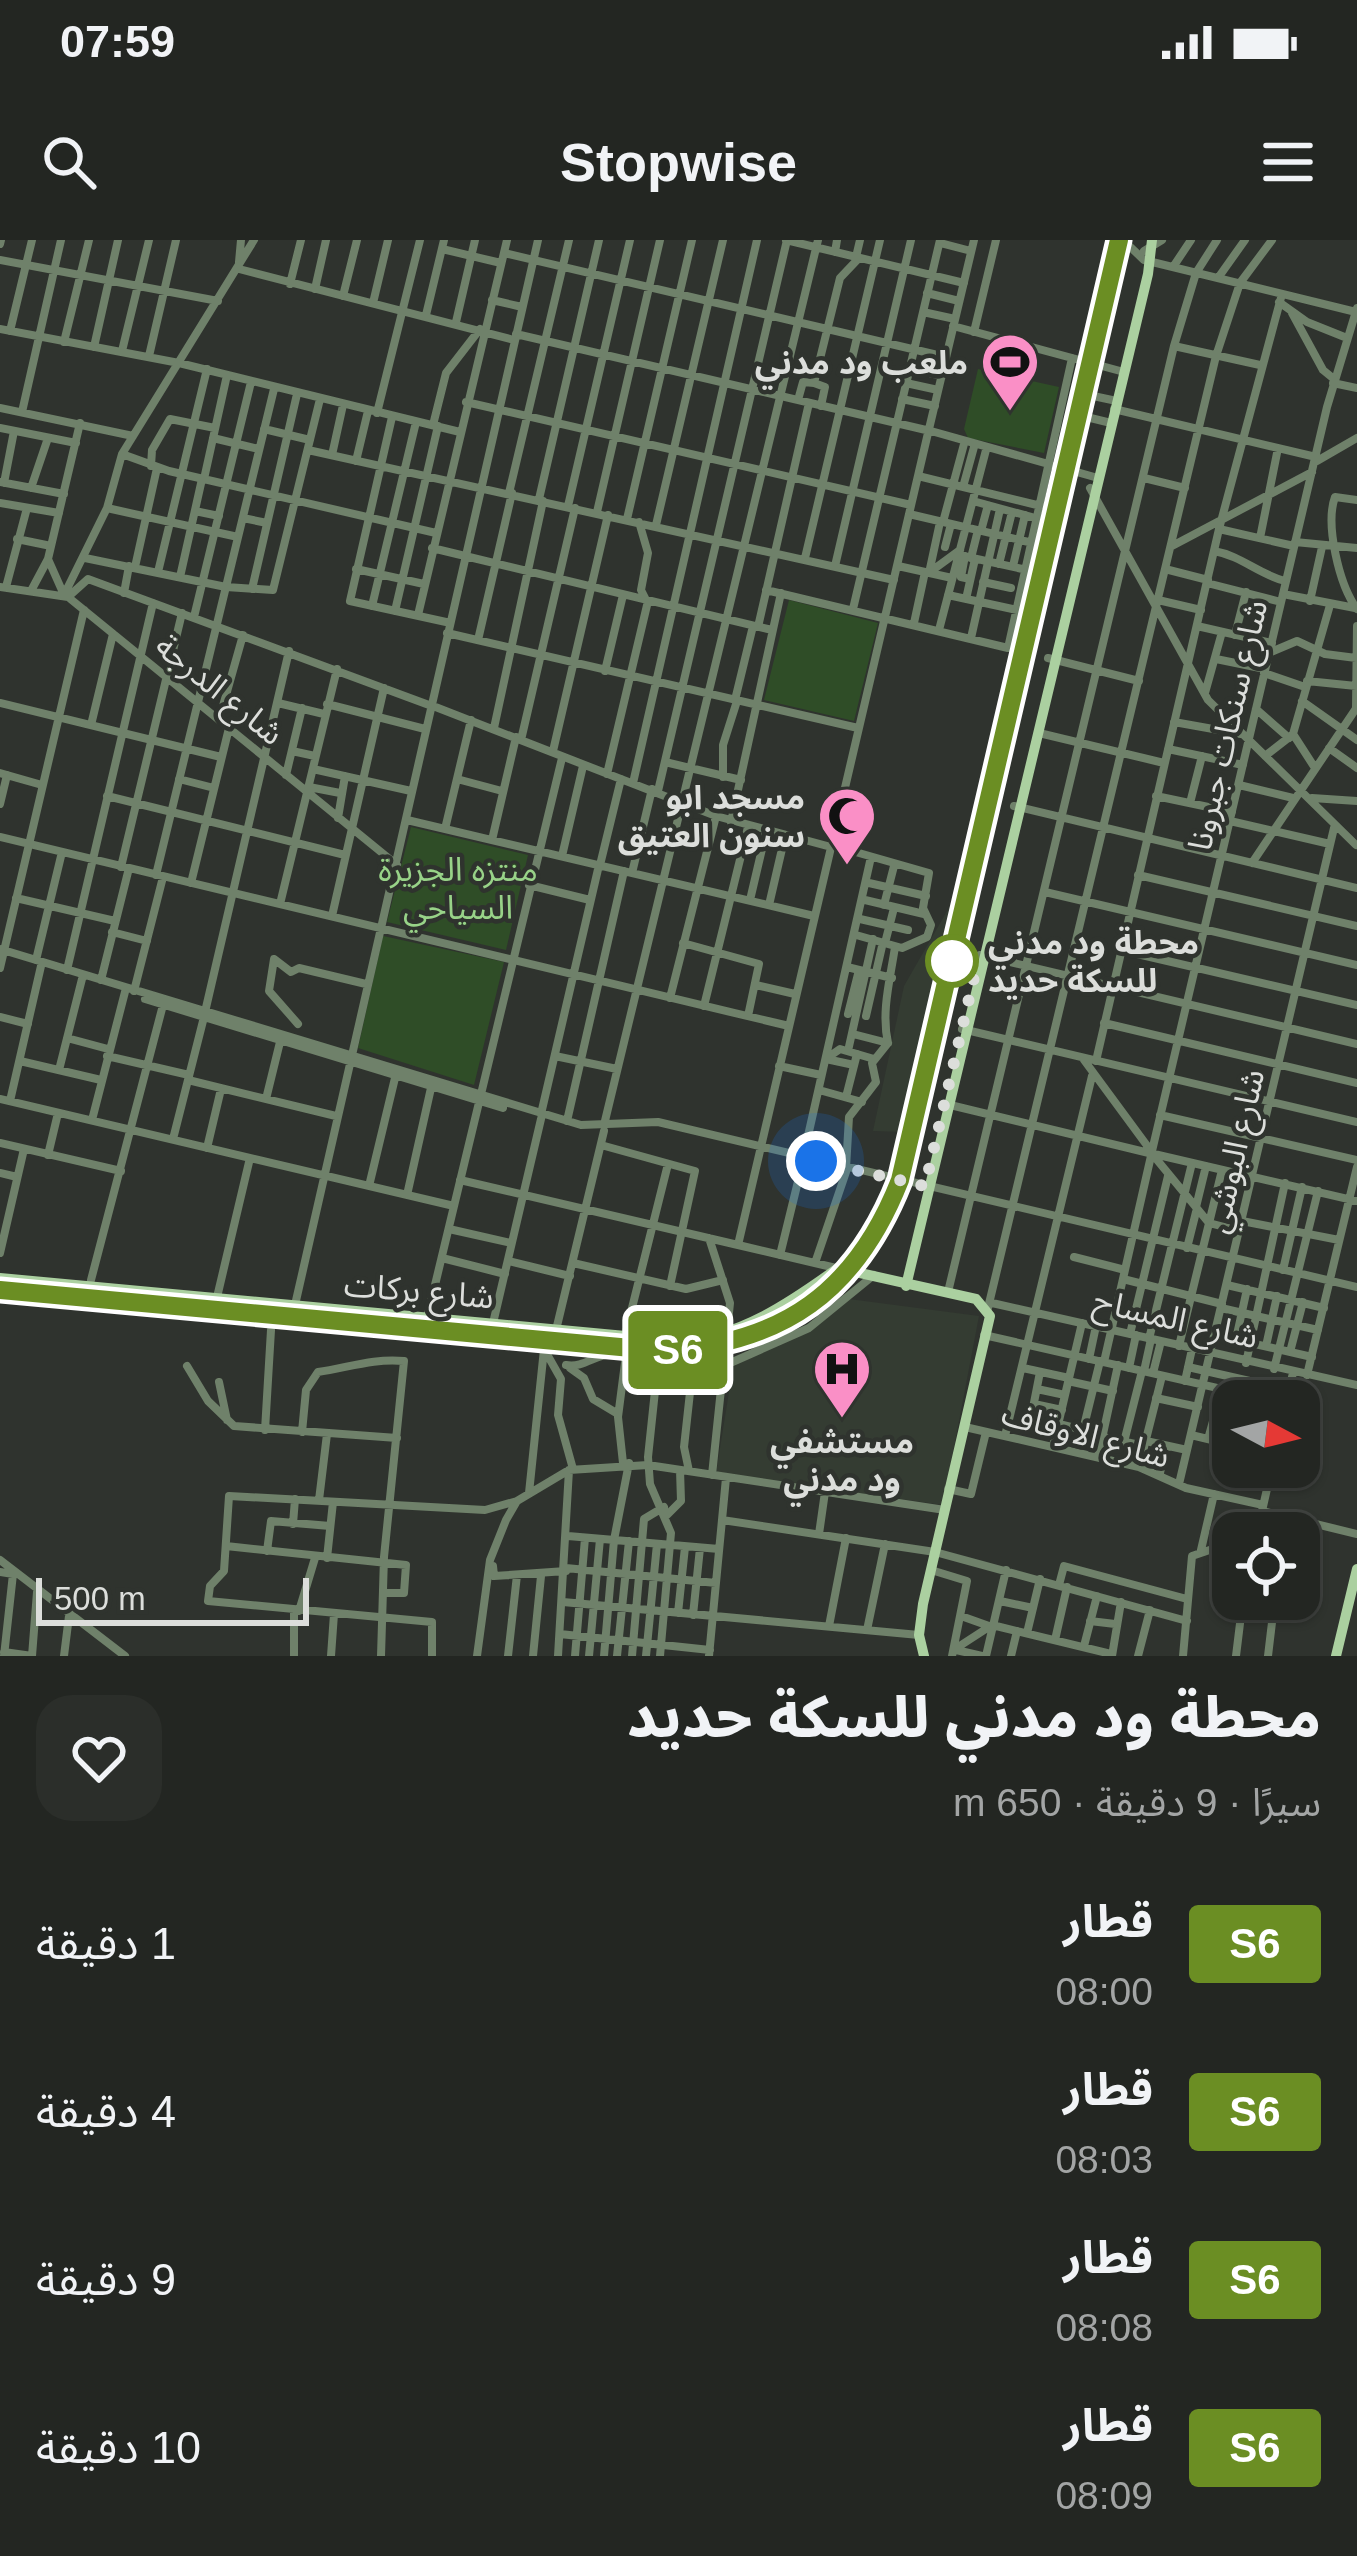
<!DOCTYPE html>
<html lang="ar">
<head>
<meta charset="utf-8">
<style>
	body { margin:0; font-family:Arial,"Noto Sans Arabic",sans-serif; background:#2b2e2a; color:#f1f3f6; direction:rtl; height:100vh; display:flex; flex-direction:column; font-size:45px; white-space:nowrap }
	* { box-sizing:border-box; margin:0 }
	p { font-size:39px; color:#a3a5a5 }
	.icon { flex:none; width:66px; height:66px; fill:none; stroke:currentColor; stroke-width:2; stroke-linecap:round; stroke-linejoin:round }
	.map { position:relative; height:1416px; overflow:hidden; direction:ltr }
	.side { display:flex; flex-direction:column; background:#232622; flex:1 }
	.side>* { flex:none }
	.badge { padding:0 24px; border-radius:9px; font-size:42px; line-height:78px }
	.needle { width:78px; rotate:97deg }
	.buttons { position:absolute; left:1212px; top:1140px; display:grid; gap:24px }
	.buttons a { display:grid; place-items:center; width:108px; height:108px; border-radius:24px; background:#232622; box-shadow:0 3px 9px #0004,0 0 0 3px #404340; font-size:60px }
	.scale { position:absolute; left:36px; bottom:30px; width:273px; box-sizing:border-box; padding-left:12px; border:6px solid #dcdedb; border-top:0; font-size:33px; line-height:42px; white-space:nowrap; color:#dcdedb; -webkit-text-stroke:9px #2f332e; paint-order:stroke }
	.you { position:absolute; width:60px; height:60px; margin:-30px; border:9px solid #fff; border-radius:50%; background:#1a73e8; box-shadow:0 0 0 18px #1a73e833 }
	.map>.badge { position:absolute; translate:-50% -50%; box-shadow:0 0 0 6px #fff }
	.round { display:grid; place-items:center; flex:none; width:126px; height:126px; border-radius:36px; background:#2b2e2a }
	.summary { display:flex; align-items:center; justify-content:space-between; height:204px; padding:0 36px }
	h1 { font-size:57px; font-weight:800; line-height:90px }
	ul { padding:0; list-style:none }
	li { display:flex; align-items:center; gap:36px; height:168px; padding:0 36px }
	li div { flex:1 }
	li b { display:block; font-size:45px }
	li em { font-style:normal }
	li .badge { min-width:132px; font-weight:700; text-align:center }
	.status { display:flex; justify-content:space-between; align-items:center; height:84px; padding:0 60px; background:#232622; direction:ltr }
	.status svg { height:33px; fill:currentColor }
	header { display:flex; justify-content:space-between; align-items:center; height:156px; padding:0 36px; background:#232622; font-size:54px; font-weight:800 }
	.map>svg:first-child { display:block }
	.built { fill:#343c32 }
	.green { fill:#2f4d27 }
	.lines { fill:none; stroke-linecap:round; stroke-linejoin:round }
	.minor { stroke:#6f816a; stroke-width:8 }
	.major { stroke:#abd0a0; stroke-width:10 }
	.rail { stroke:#a6a8a5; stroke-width:3; stroke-dasharray:18 9; stroke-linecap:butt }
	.line-casing { stroke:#fff; stroke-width:27 }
	.line { stroke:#6b8e23; stroke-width:18 }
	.walk { stroke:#dcdedb; stroke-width:12; stroke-dasharray:0 21.6 }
	.stop-dot { fill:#fff; stroke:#6b8e23; stroke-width:6 }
	.labels { text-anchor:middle; stroke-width:9; stroke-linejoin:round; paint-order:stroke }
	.poi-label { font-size:33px; font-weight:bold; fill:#dcdedb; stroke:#2f332e; text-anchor:end }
	.street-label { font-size:33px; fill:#dcdedb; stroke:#2f332e }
	.park-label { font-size:33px; fill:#98d388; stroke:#2f332e }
	.stop-label { font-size:33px; font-weight:bold; fill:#dcdedb; stroke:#2f332e; text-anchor:start }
</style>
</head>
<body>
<div class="status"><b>07:59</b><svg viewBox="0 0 49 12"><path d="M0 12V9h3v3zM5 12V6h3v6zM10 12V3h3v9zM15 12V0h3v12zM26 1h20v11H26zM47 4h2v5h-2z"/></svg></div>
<header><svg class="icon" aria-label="menu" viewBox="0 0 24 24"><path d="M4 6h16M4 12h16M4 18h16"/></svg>Stopwise<svg class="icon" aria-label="search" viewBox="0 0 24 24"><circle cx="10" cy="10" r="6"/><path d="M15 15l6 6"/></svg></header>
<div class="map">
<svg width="1357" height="1416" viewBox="0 0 1357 1416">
	<rect width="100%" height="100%" fill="#2f332e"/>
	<!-- built -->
	<path class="built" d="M963,629l13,3 -63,277 -10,-3 1,-14 -31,-1 31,-145 50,-87z
		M849,1059l130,17 -36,189 -227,-32 17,-106z"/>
	<!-- green -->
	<path class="green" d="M978,129l81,18 -15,66 -76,-15 -4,-9z
		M789,360l89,23 -24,98 -90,-21z
		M411,587l117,28 -22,95 -119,-28z
		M383,696l121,26 -30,123 -116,-37z"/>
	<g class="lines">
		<!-- minor -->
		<path class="minor" d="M786,0l178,43
			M1123,0l21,20 212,52
			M940,3l31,8
			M0,4l1,-4
			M442,9l59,14
			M1144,11l18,-11
			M835,12l2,-12
			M504,13l442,104
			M856,17l4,-17
			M0,20l218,41
			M239,22l2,-22
			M1173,27l18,-27
			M239,29l275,71
			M1218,38l27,-38
			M290,44l11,-44
			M315,49l11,-49
			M927,53l32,8
			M343,56l14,-56
			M492,60l30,7
			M1279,62l28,20 40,16
			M373,63l15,-63
			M923,72l32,7
			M1292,73l31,57 11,9
			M426,75l18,-75
			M456,82l19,-82
			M953,86l171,46
			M0,89l179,34 281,69
			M10,91l22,-91
			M974,92l22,-92
			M516,94l410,96
			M64,102l25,-102
			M1174,106l86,19
			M94,107l24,-107
			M122,111l27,-111
			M149,116l27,-116
			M909,128l33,8
			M814,143l26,-105 19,-20
			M814,143l11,4 -4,19
			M906,143l32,7
			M1333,143l24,5
			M1079,153l33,7
			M902,159l33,7
			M798,160l5,-18 11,1
			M466,162l445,103
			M0,168l133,28
			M1114,169l202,48
			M22,172l39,-172
			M377,173l43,-173
			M1074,174l33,8
			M392,177l-42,184 96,21
			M433,185l13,-52 34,-44
			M0,188l76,15
			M264,189l46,11
			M929,189l45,-189
			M931,191l167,47
			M213,198l46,11
			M308,210l586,130
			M122,214l47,17 267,62
			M332,215l11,-50
			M356,221l12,-50
			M1317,221l40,-23
			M151,226l1,-16 18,-31 45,9
			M1061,228l25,-106
			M918,236l123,30
			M1144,238l41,10
			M204,239l23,-104
			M0,242l64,12
			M4,243l10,-52
			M963,247l11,-40
			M31,248l17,-50
			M1090,248l118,212 148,145
			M509,253l60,-253
			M539,259l60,-259
			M973,261l66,18
			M0,263l59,10
			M568,266l62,-266
			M107,268l131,29
			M195,271l24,5
			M597,272l63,-272
			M909,274l124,29
			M243,278l24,5
			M627,279l65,-279
			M639,282l9,31 -7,37 5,10
			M943,282l21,-78
			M656,285l67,-285
			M1219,289l75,17
			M981,291l7,-26
			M1260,298l18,-90
			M17,299l34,7
			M1295,302l62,6
			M1172,306l140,-74
			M945,307l6,-23
			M432,308l29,7
			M1214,311c28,5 44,23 71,30
			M959,315l68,15
			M465,316l307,74
			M965,316l-4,21 9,2
			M85,318l141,29 47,3 47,-191
			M805,318l75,-318
			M971,318l7,-28
			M48,319l16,36 43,-87 15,-54 132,-214
			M999,324l13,-52
			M835,326l76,-326
			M898,326l54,12
			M1013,326l12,-51
			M135,327l22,-99
			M356,329l68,15
			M1165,329l43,11
			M158,332l49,-203
			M930,332l30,-22
			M929,333l11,-51
			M180,337l22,-98
			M983,342l28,6
			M1207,343l74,19
			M0,347l68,10 329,268
			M6,347l21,-79
			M32,349l16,-30 32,-136
			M252,349l45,-195
			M766,350l242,58 64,-290
			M124,353l5,-27
			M1283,354l72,14
			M948,355l69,15
			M68,357l20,-18 341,126
			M966,359l9,-40
			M1158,360l43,10
			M1310,361l12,-54
			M372,366l44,-184
			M853,369l87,-369
			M1357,369c-18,-24 -32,-85 -22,-112l22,3
			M395,371l43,-185
			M418,375l89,-375
			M194,377l57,-235
			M914,383l11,-51
			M1197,386l75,17
			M758,387l51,-224
			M939,390l47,-180
			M447,393l411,95
			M1235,395l11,-43
			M971,398l29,-129
			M478,400l34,-147
			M1271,412l26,-11 28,13 31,4
			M1048,418l91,23
			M1216,419l49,10
			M605,431l18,-76
			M1264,433l41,14
			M1307,441l49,5
			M1205,453l17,-61
			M735,460l18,-74
			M1302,461l55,39
			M0,463l221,54
			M278,463l46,11
			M327,464l98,25
			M433,466l283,110 115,31
			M1356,467l1,-81
			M1256,469l33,29
			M219,480l24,-85
			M1174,482l67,12
			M91,485l22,-91
			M494,488l49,-227
			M1039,493l125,30
			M521,500l54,-232
			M1329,508l28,20
			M1168,509l75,16
			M292,511l23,5
			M553,511l55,-236
			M1265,516l27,-21
			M665,522l76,18
			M1315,528l-22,-34 37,-129
			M313,529l98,22
			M0,533l42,12
			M607,534l41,-173
			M286,535l16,-67
			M723,537v-32l14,-44
			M179,539l35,9
			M457,539l45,12
			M633,543l124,-543
			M1239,545l54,13
			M309,547l31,6
			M658,551l129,-551
			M107,556l238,59
			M1156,556l76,16
			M1312,558l45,3
			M1190,563l12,-47
			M0,564l7,-29
			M1014,566l343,82
			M338,578l7,-42
			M407,580l407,96
			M1230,581l100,23
			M731,582l50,-229
			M445,589l26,-109
			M0,597l789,189
			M492,600l24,-103
			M831,605l98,28 -6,35 8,17 -4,12 -25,11 -46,-13
			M562,616l21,-90
			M1252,623l105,-156
			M600,625l21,-86
			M121,627l61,-254
			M632,633l20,-84
			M156,635l118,-486
			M1138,635l219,51
			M191,643l38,-155
			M869,643l57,13
			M529,645l61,15
			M1045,652l312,73
			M16,658l99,23
			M750,660l16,-68
			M865,660l59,14
			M280,664l57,-235
			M769,665l16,-69
			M884,665l10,-39
			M332,676l52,-228
			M860,679l48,11
			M112,692l35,9
			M683,703l76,21 -11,52
			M885,703l9,-35
			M0,709l581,176 77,-3 699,165
			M1120,710l237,55
			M980,715l377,89
			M36,720l26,-108
			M847,727l45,11
			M0,728l84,-358
			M67,730l86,-367
			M101,740l28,-112
			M756,745l39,9
			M134,751l29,-114
			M670,758l46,-182
			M145,759l358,109
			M704,766l44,-179
			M205,772l84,-361
			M848,774l11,-44
			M866,776l17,-74
			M0,777l28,7
			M1104,783l253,60
			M298,784l-29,-33 5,-32 17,13 8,-4 67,16
			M962,789l395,93
			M853,794l35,9
			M67,798l41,11
			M888,803c-7,-31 2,-63 7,-96
			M848,811l25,-112
			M107,816l82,19
			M555,816l62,13
			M827,818l13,-9 34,10
			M826,819l28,6
			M1084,820l67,91
			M20,821l81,19
			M1096,821l123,-532 63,-235
			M779,826l42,9
			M59,830l23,-91
			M188,840l148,36
			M819,850l43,12
			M846,857l11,-43
			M0,859l454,107
			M266,859l14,-57
			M10,861l31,-135
			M946,864l203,49
			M541,874l58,-249
			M1160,875l197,45
			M92,880l34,-132
			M567,881l57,-250
			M604,885l214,-885
			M173,899l31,-122
			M0,903l121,28
			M601,905l94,26 -25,115
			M207,908l14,-59
			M1152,911l175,-744 30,-99
			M1154,914l203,47
			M48,915l10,-42
			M1153,915l56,68 31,8
			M803,918l68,-301
			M846,928l3,-51 27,-35 -4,-19 16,-20
			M0,933l17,4
			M460,940l278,65
			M369,946l26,-108
			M407,955l24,-107
			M1196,967l10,-41
			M1242,981l97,19
			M449,989l62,14
			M709,998l21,65 -18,172
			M1187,1008l9,-36
			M0,1013l24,-104
			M780,1015l23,-94
			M1074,1017l51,13
			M442,1018l63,16
			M508,1021l62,15
			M573,1023l113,26 37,-9
			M815,1023l31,-91
			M836,1028l-98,-23 190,-812
			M1283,1030l19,-83
			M1123,1039l99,25
			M91,1040l72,-275
			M1227,1045l97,23
			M948,1052l226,-946 22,-73 21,-33
			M218,1053l32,-135
			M992,1063l365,82
			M295,1065l243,-1065
			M1221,1068l97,22
			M987,1072l229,-956 24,-73 32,-43
			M428,1074l134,-556
			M494,1079l47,-200
			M557,1086l47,-195
			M626,1092l42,-168
			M1130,1094l38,-158
			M984,1095l291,66
			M1215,1095l97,22
			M1149,1099l43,-176
			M1236,1099l11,-50
			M1179,1106l43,-176
			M1266,1106l11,-50
			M1290,1112l13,-50
			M548,1116l13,23 -3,36 15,54
			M1089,1119l7,-33
			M1104,1122l47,-206
			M1246,1123l39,-180
			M728,1124l81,-36 65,-53
			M566,1125c18,3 28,-10 46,-11 39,-3 75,7 115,-5
			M187,1126l21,35 26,25 163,12
			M1188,1127l66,15
			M570,1128l14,10 9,21 25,15
			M1023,1128l46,10
			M1129,1128l7,-33
			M1274,1129l44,-178
			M1144,1131l7,-32
			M1153,1133l8,-32
			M1307,1135l50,-208
			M1068,1141l45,10
			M1185,1141l7,-32
			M219,1142l8,38
			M1037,1149l28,6
			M1156,1158l42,9
			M1286,1161l7,-28
			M1034,1164l28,6
			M1031,1178l9,-46
			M1059,1184l44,11
			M965,1187l174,40 47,21 77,17
			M265,1190l6,-100
			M1083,1190l17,-69
			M302,1192l4,-42 12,-18c29,-4 55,-14 86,-11l-20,196 -3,99
			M1191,1195l42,10
			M1005,1196l87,-360
			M1103,1197l41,9
			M1208,1199l14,-50
			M1146,1201l41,9
			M1124,1202l18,-71
			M1224,1203l6,-27
			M1053,1206l29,-123
			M1098,1217l20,-92
			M623,1223l-5,-46 8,-62
			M1139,1227l23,-91
			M689,1231l-5,-24 10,-91
			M1160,1233l6,-27
			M1179,1244l155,-656
			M948,1249l23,5 15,-62
			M529,1253l17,-163
			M319,1260l8,-66
			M1262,1271l95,23
			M667,1275l14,-14 -1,-31
			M722,1280l213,32 252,69
			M293,1284l2,-25
			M1257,1293l15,-66
			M819,1294l6,-42
			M568,1296l151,13
			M226,1306l180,19 -2,28h-20
			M1201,1310l13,-56
			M267,1311l4,-30 59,5
			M327,1318l6,-56
			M0,1320l125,96
			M493,1326l1,10 72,-5
			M566,1328l150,15
			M931,1330l36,11 -15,75
			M0,1332l13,2 -9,82
			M1059,1345l5,-19 123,33
			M1000,1361l33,7
			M563,1362l356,33
			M299,1371l16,-53
			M678,1373l7,-66
			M693,1375l7,-67
			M961,1376l28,10
			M1090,1381l25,3
			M829,1386l17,-88
			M867,1390l18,-86
			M1027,1393l13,-54
			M560,1394l150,16
			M1055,1400l12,-53
			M1084,1406l13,-50
			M955,1409l37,-24 119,29
			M956,1410l26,6
			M4,1412l28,4
			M32,1416l5,-64
			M64,1416l5,-40
			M294,1416v-45
			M331,1416l3,-42
			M432,1416v-34l-224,-21 2,-15 14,-15 5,-75 256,14 32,-9
			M477,1416l13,-96 16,-40 11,-19 52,-31 79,-5 297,45
			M508,1416l9,-81
			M533,1416l8,-80
			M558,1416l11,-186
			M575,1416l10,-118
			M589,1416l11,-117
			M604,1416l10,-116 15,-77
			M617,1416l12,-115
			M632,1416l12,-137 20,-12
			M646,1416l11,-112
			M660,1416l11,-123 -21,-49 -2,-27 9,-85 7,-16
			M709,1416l17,-178
			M986,1416l20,-86
			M1011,1416l6,-25
			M1112,1416l9,-54
			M1138,1416l12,-46
			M1183,1416l9,-100 41,-14
			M1236,1416l7,-57
			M1268,1416l5,-42 25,2"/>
		<!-- major -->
		<path class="major" d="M0,1038l679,63c60,-3 112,-39 159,-73l138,31 14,17 -67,288 -4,31 5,21
			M906,1046l242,-1012 4,-34
			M1336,1416l21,-87"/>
		<!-- rail -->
		<path class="rail" d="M0,1050l664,61c119,-8 192,-59 236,-171l219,-940"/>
	</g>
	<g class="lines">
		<defs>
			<path id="line" d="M0,1050l664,61c119,-8 192,-59 236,-171l219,-940"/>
		</defs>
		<!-- line casing -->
		<use href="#line" class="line-casing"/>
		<!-- line -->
		<use href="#line" class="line"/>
		<!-- walk -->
		<path class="walk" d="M816,921l109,25 50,-213 -23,-12"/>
	</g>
	<!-- icons -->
	<defs>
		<symbol id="stadium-pin" viewBox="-11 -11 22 30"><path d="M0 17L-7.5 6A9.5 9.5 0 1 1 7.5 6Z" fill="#fa8fc6" stroke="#2f332e"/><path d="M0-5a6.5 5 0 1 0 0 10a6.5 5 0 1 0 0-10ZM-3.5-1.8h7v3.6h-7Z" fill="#111"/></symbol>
		<symbol id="mosque-pin" viewBox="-11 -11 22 30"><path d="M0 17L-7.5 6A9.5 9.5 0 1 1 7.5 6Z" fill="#fa8fc6" stroke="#2f332e"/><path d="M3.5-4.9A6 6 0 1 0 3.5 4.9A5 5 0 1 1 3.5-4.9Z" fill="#111"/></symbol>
		<symbol id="hospital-pin" viewBox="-11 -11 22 30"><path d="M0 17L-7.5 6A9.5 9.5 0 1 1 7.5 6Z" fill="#fa8fc6" stroke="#2f332e"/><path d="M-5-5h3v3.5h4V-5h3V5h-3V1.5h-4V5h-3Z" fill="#111"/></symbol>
	</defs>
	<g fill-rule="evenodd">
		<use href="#stadium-pin" x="977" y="89" width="66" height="90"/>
		<use href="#mosque-pin" x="814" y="543" width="66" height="90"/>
		<use href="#hospital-pin" x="809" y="1096" width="66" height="90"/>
	</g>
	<!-- markers -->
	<circle class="stop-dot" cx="952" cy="721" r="24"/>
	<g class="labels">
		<!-- poi labels -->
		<g class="poi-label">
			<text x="968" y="134">ملعب ود مدني</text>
			<text x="805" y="569">مسجد ابو<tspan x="805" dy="38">سنون العتيق</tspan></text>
			<text x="842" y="1213" text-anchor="middle">مستشفي<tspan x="842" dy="38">ود مدني</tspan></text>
		</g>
		<!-- street labels -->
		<g class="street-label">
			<text transform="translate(220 449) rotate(39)" y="12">شارع الدرجة</text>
			<text transform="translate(1227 485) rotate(-77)" y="12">شارع سنكات جبرونا</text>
			<text transform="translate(1234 911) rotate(-77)" y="12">شارع البوشي</text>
			<text transform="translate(419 1050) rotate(5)" y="12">شارع بركات</text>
			<text transform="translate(1176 1078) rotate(13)" y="12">شارع المساح</text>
			<text transform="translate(1086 1194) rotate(15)" y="12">شارع الاوقاف</text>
		</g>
		<!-- park labels -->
		<g class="park-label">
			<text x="458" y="641">منتزه الجزيرة<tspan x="458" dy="38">السياحي</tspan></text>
		</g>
		<!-- stop labels -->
		<g class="stop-label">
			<text x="988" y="714">محطة ود مدني<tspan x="988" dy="38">للسكة حديد</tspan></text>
		</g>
	</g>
</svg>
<div class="buttons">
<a><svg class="needle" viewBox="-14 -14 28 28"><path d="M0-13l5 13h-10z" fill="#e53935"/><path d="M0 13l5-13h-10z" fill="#a3a5a5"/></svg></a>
<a><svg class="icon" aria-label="locate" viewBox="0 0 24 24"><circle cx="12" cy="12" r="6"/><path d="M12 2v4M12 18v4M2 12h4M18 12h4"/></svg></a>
</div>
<div class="scale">500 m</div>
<div class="you" style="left:816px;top:921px"></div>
<b class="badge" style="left:678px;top:1110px;background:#6b8e23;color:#fff">S6</b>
</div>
<section class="side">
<div class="summary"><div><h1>محطة ود مدني للسكة حديد</h1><p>سيرًا · 9 دقيقة · 650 m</p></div><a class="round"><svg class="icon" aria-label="heart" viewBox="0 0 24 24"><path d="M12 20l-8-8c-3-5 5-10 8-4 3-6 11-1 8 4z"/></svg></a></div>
<ul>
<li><span class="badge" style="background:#6b8e23;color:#fff">S6</span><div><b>قطار</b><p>08:00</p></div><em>1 دقيقة</em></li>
<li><span class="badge" style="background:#6b8e23;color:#fff">S6</span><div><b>قطار</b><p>08:03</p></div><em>4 دقيقة</em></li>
<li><span class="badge" style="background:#6b8e23;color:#fff">S6</span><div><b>قطار</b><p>08:08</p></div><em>9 دقيقة</em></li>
<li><span class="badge" style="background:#6b8e23;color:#fff">S6</span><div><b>قطار</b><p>08:09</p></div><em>10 دقيقة</em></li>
</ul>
</section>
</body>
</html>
